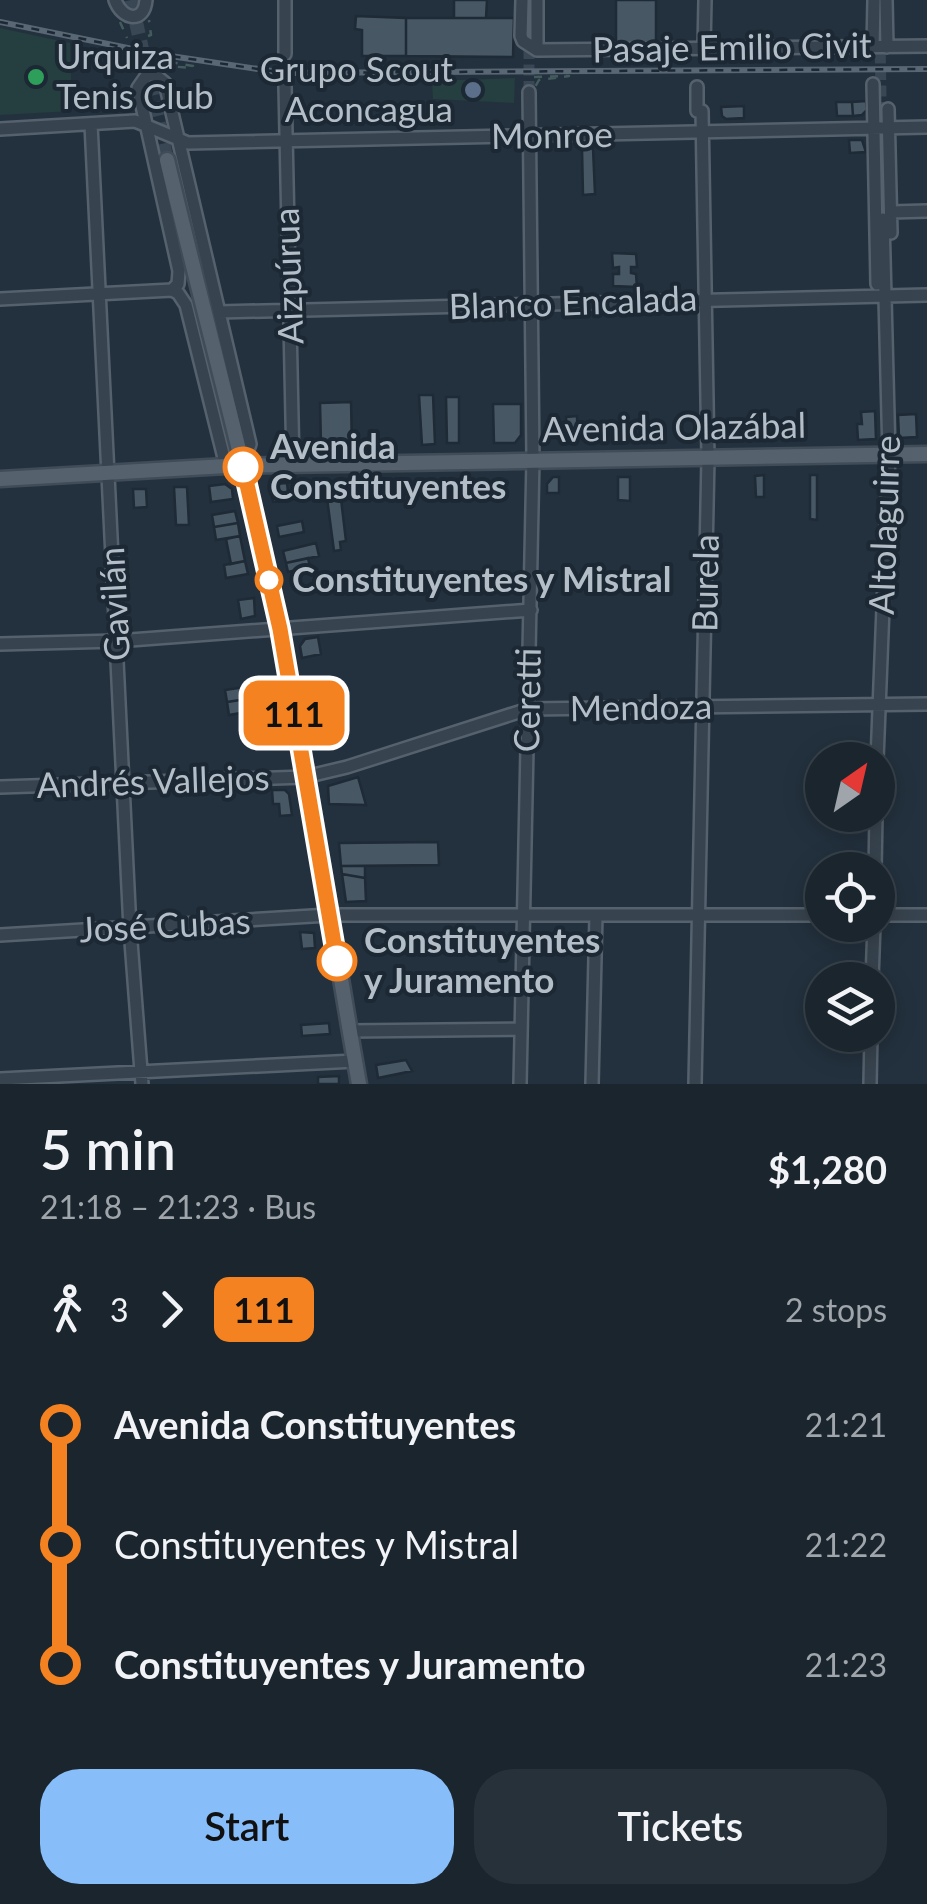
<!DOCTYPE html>
<html lang="en">
<head>
<meta charset="utf-8">
<style>
	body { margin:0; font-family:Lato,sans-serif; background:#27313a; color:#f1f3f6; height:100vh; display:flex; flex-direction:column; font-size:38px; white-space:nowrap }
	* { box-sizing:border-box; margin:0 }
	p { font-size:32px; color:#9fa5aa }
	.icon { flex:none; width:55px; height:55px; fill:none; stroke:currentColor; stroke-width:2; stroke-linecap:round; stroke-linejoin:round }
	.map { position:relative; height:1084px; overflow:hidden }
	.sheet { display:flex; flex-direction:column; background:#1a252e; flex:1 }
	.sheet>* { flex:none }
	.badge { padding:0 20px; border-radius:15px; font-size:35px; line-height:65px }
	.needle { width:65px; rotate:34deg }
	.tools { position:absolute; left:805px; top:742px; display:grid; gap:20px }
	.tools a { display:grid; place-items:center; width:90px; height:90px; border-radius:50%; background:#1a252e; box-shadow:0 5px 25px #0003,0 0 0 2px #38424a; font-size:50px }
	.map>.badge { position:absolute; translate:-50% -50%; box-shadow:0 0 0 5px #fff }
	.legs { display:flex; align-items:center; gap:15px; height:110px; padding:0 40px; font-size:32px }
	.legs p { margin-inline-start:auto }
	.head { display:flex; align-items:center; justify-content:space-between; height:170px; padding:0 40px }
	h1 { font-size:55px; font-weight:600; line-height:75px }
	.primary-button { display:flex; gap:20px; margin-top:auto; padding:20px 40px }
	.primary-button a { flex:1; height:115px; border-radius:40px; background:#87befa; color:#111; font-size:40px; font-weight:600; line-height:115px; text-align:center }
	.primary-button a+a { background:#27313a; color:#f1f3f6 }
	ul { padding:0 40px; list-style:none }
	li { display:flex; align-items:center; gap:35px; height:120px; font-size:38px }
	li i { display:grid; place-items:center; width:15px; height:100%; margin:0 12px; background:currentColor }
	li i::after { content:''; width:25px; height:25px; margin:-12px; border:8px solid; border-radius:50%; background:#1a252e }
	li p { margin-inline-start:auto }
	li:first-child i { background:linear-gradient(#0000 50%,currentColor 0) }
	li:last-child i { background:linear-gradient(currentColor 50%,#0000 0) }
	.map>svg:first-child { display:block }
	.green { fill:#253e3f }
	.building { fill:#475764; stroke:#1e2a35; stroke-width:2.5 }
	.lines { fill:none; stroke-linecap:round; stroke-linejoin:round }
	.minor-tunnel { stroke:#394653; stroke-width:11; stroke-dasharray:11 5.5; stroke-linecap:butt }
	.major-tunnel { stroke:#394653; stroke-width:14; stroke-dasharray:14 7; stroke-linecap:butt }
	.minor-casing { stroke:#55616c; stroke-width:16 }
	.major-casing { stroke:#404c57; stroke-width:19 }
	.path { stroke:#435b5c; stroke-width:2.5; stroke-dasharray:8 8; stroke-linecap:butt }
	.minor { stroke:#37434e; stroke-width:11 }
	.major { stroke:#55626e; stroke-width:14 }
	.rail-casing { stroke:#596775; stroke-width:6 }
	.rail { stroke:#1c2833; stroke-width:2.5; stroke-dasharray:8; stroke-linecap:butt }
	.line-1-casing { stroke:#fff; stroke-width:22 }
	.line-1 { stroke:#f58220; stroke-width:15 }
	.leisure-dot { fill:#2e9e5b; stroke:#1c2833; stroke-width:4 }
	.service-dot { fill:#5c6f8a; stroke:#1c2833; stroke-width:4 }
	.stop-1-dot { fill:#fff; stroke:#f58220; stroke-width:5 }
	.labels { text-anchor:middle; stroke-width:8; stroke-linejoin:round; paint-order:stroke }
	.street-label { font-size:35px; fill:#b3bec9; stroke:#1c2833 }
	.poi-label { font-size:35px; fill:#b3bec9; stroke:#1c2833; text-anchor:start }
	.stop-label { font-size:35px; font-weight:bold; fill:#b3bec9; stroke:#1c2833; text-anchor:start }
</style>
</head>
<body>
<div class="map">
<svg width="927" height="1084" viewBox="0 0 927 1084">
	<rect width="100%" height="100%" fill="#23313e"/>
	<!-- green -->
	<path class="green" d="M0,28l70,15 2,68 -72,4z
		M515,78l-1,25 -81,-4 -1,-18z"/>
	<!-- building -->
	<path class="building" d="M454,0h33l-1,18h-32z
		M616,0h40v46h-40z
		M356,16l50,2v38h-44v-26l-7,-1z
		M406,18h108l-1,39 -107,-1z
		M866,101l1,9 -5,5 -9,1 -1,-14z
		M836,102h16l1,14h-16z
		M744,106v12l-18,1 -4,-3 -1,-9z
		M849,140h13l4,12 -16,1z
		M593,148l2,46 -12,1 -1,-46z
		M612,253l24,1 1,13h-6v6l5,1 1,13 -24,-1v-12h6v-7l-6,1z
		M419,395h14l2,49 -13,1z
		M446,397h13v46h-12z
		M351,402l1,43h-31l-1,-42z
		M493,404h28v31l-6,8h-21z
		M875,411l1,28 -18,1 -1,-16h5l-1,-12z
		M916,414l1,23 -18,1 -1,-23z
		M577,416l1,26h-11l-1,-25z
		M764,475v22h-8l-1,-21z
		M810,475h7v45l-7,-1z
		M553,477h6v16h-12v-9z
		M618,477h12v24l-12,-1z
		M339,482l7,59 -6,1 1,8 -7,1 -9,-68z
		M287,483l2,18 -16,1 -2,-13 3,-5z
		M225,484l7,5 1,10 -22,3 -2,-16z
		M174,487h13l2,38h-13z
		M133,489h13l1,18 -13,1z
		M235,511l3,12 -24,4 -2,-12z
		M302,521l2,11 -25,5 -2,-11z
		M238,523l2,13 -24,4 -2,-13z
		M240,536l5,25 -14,3 -5,-25z
		M316,543l3,13 -33,7 -3,-12z
		M308,558l2,9 -22,5 -2,-9z
		M245,561l3,13 -22,4 -2,-13z
		M254,598l1,18 -14,3 -3,-19z
		M318,637l3,17 -19,4 -2,-12 5,-7z
		M270,683l2,12 -45,7 -2,-12z
		M272,695l2,12 -45,8 -2,-13z
		M278,732l3,13 -23,4 -2,-12z
		M358,777l8,28 -37,-1 -1,-18z
		M272,790h13l4,4 3,21 -12,1 -1,-12h-6z
		M438,842l1,23 -98,1 -2,-23z
		M341,866h24v12l-23,-4z
		M342,874l23,4 1,23 -20,1z
		M300,932l14,1 1,15 -13,1z
		M329,1023l1,11 -28,2 -1,-11z
		M406,1060l6,11 -34,7 -2,-13z
		M339,1076v8h-21v-7z"/>
	<g class="lines">
		<!-- minor-tunnel -->
		<path class="minor-tunnel" d="M880,36l3,183
			M529,92v-68"/>
		<!-- major-tunnel -->
		<path class="major-tunnel" d="M131,0l36,160"/>
		<defs>
			<path id="minor" d="M115,0c7,20 29,24 31,0
				M522,0l-1,36 2,5 14,9
				M886,0l1,47
				M873,47l1,-47
				M704,48l1,-48
				M537,50l390,-4
				M537,50v-50
				M285,54v-54
				M873,84l4,200
				M285,86l8,379
				M888,109l3,124
				M91,124l39,805 12,155
				M0,129l135,-8 53,22 739,-16
				M891,212l36,-1
				M172,290l6,-6 1,-13 -41,-183 9,-13h8l10,8 85,361 -8,22
				M172,290l6,3 8,12 40,161
				M0,299l172,-9
				M219,312l708,-17
				M0,644l117,-3 414,-31
				M877,760l12,-305 -6,-236
				M0,787l305,-10 42,-10 181,-58 399,-5
				M875,870l1,-55
				M878,915h49
				M0,935l329,-20h493
				M872,980l2,-55
				M350,1031l171,-2
				M0,1079l355,-18
				M520,1084l13,-625 -4,-367
				M592,1084l4,-169
				M695,1084l13,-626 -6,-347h-5v-24
				M870,1084l1,-49"/>
			<path id="major" d="M167,160c37,155 80,310 112,466 31,152 53,306 80,458
				M0,479l226,-13 701,-12"/>
		</defs>
		<!-- minor casing -->
		<use href="#minor" class="minor-casing"/>
		<!-- major casing -->
		<use href="#major" class="major-casing"/>
		<!-- path -->
		<path class="path" d="M120,22l7,16
			M148,36l3,-1 -2,-15
			M131,53l3,19
			M154,59l39,7 -1,2 -25,-2 1,7
			M534,77l35,-1 -30,4 -4,7"/>
		<!-- minor -->
		<use href="#minor" class="minor"/>
		<!-- major -->
		<use href="#major" class="major"/>
		<defs>
			<path id="rail" d="M0,22l157,32 128,19 642,-4"/>
		</defs>
		<!-- rail casing -->
		<use href="#rail" class="rail-casing"/>
		<!-- rail -->
		<use href="#rail" class="rail"/>
	</g>
	<g class="lines">
		<defs>
			<path id="line-1" d="M243,467l37,162 57,332"/>
		</defs>
		<!-- line-1 casing -->
		<use href="#line-1" class="line-1-casing"/>
		<!-- line-1 -->
		<use href="#line-1" class="line-1"/>
	</g>
	<!-- markers -->
	<circle class="leisure-dot" cx="36" cy="77" r="10"/>
	<circle class="service-dot" cx="473" cy="90" r="10"/>
	<g class="stop-1-dot">
		<circle cx="243" cy="467" r="18"/>
		<circle cx="269" cy="580" r="12"/>
		<circle cx="337" cy="961" r="18"/>
	</g>
	<g class="labels">
		<!-- street labels -->
		<g class="street-label">
			<text transform="translate(732 48) rotate(-1)" y="12">Pasaje Emilio Civit</text>
			<text transform="translate(552 136) rotate(-1)" y="12">Monroe</text>
			<text transform="translate(289 276) rotate(-92)" y="12">Aizpúrua</text>
			<text transform="translate(573 303) rotate(-2)" y="12">Blanco Encalada</text>
			<text transform="translate(674 428) rotate(-1)" y="12">Avenida Olazábal</text>
			<text transform="translate(885 525) rotate(-88)" y="12">Altolaguirre</text>
			<text transform="translate(706 583) rotate(-89)" y="12">Burela</text>
			<text transform="translate(115 604) rotate(-93)" y="12">Gavilán</text>
			<text transform="translate(528 700) rotate(-89)" y="12">Ceretti</text>
			<text transform="translate(641 708) rotate(-1)" y="12">Mendoza</text>
			<text transform="translate(153 782) rotate(-2)" y="12">Andrés Vallejos</text>
			<text transform="translate(165 926) rotate(-3)" y="12">José Cubas</text>
		</g>
		<!-- poi labels -->
		<g class="poi-label">
			<text x="56" y="69">Urquiza<tspan x="56" dy="40">Tenis Club</tspan></text>
			<text x="453" y="82" text-anchor="end">Grupo Scout<tspan x="453" dy="40">Aconcagua</tspan></text>
		</g>
		<!-- stop labels -->
		<g class="stop-label">
			<text x="270" y="459">Avenida<tspan x="270" dy="40">Constituyentes</tspan></text>
			<text x="292" y="592">Constituyentes y Mistral</text>
			<text x="364" y="953">Constituyentes<tspan x="364" dy="40">y Juramento</tspan></text>
		</g>
	</g>
</svg>
<div class="tools">
<a><svg class="needle" viewBox="-14 -14 28 28"><path d="M0-13l5 13h-10z" fill="#e53935"/><path d="M0 13l5-13h-10z" fill="#9fa5aa"/></svg></a>
<a><svg class="icon" aria-label="locate" viewBox="0 0 24 24"><circle cx="12" cy="12" r="6"/><path d="M12 2v4M12 18v4M2 12h4M18 12h4"/></svg></a>
<a><svg class="icon" aria-label="layers" viewBox="0 0 24 24"><path d="M12 4l9 5-9 5-9-5zM3 14l9 5 9-5"/></svg></a>
</div>
<b class="badge" style="left:294px;top:713px;background:#f58220;color:#111">111</b>
</div>
<section class="sheet">
<div class="head"><div><h1>5 min</h1><p>21:18 – 21:23 · Bus</p></div><b>$1,280</b></div>
<div class="legs"><svg class="icon" aria-label="walk" viewBox="0 0 24 24"><circle cx="13" cy="4" r="2"/><path d="M13 8l-2 6 4 7M11 14l-3 7M7 12l3-4h3l4 4"/></svg>3<svg class="icon" aria-label="forward" viewBox="0 0 24 24"><path d="M9 5l7 7-7 7"/></svg><b class="badge" style="background:#f58220;color:#111">111</b><p>2 stops</p></div>
<ul>
<li><i style="color:#f58220"></i><b>Avenida Constituyentes</b><p>21:21</p></li>
<li><i style="color:#f58220"></i><span>Constituyentes y Mistral</span><p>21:22</p></li>
<li><i style="color:#f58220"></i><b>Constituyentes y Juramento</b><p>21:23</p></li>
</ul>
<div class="primary-button"><a>Start</a><a>Tickets</a></div>
</section>
</body>
</html>
